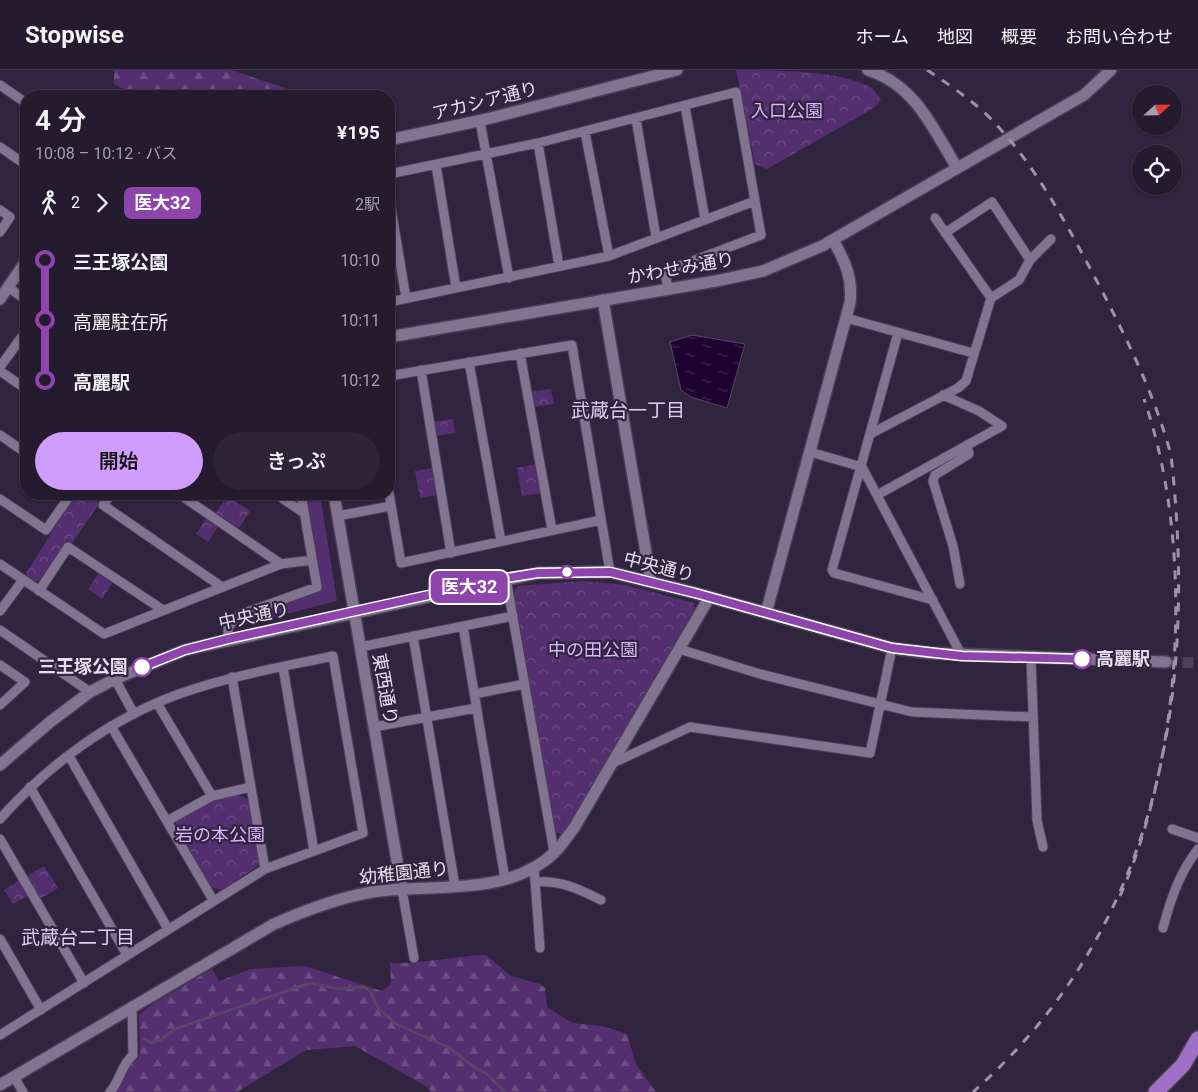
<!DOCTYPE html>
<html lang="ja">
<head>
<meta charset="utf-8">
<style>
	body { margin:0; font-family:Roboto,"Noto Sans JP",sans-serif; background:#2d2436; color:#f1f3f6; height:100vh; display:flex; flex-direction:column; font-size:19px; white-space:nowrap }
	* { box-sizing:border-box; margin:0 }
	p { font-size:16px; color:#a3a1aa }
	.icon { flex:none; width:28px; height:28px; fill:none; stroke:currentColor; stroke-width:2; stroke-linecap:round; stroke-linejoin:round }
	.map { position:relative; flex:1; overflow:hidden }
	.sheet { position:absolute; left:20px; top:20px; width:375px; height:410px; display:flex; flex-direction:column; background:#251b2e; border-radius:20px; box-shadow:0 1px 4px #0004,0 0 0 1px #42394a }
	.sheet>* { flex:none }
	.badge { padding:0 10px; border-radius:8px; font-size:18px; line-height:32px }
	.needle { width:32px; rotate:68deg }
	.tools { position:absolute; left:1132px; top:15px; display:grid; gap:10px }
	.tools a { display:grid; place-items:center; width:50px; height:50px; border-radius:50%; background:#251b2e; box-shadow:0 1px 4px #0004,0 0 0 1px #42394a; font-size:25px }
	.map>.badge { position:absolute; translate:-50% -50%; box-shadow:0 0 0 2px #fff }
	.legs { display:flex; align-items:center; gap:8px; height:55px; padding:0 15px; font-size:16px }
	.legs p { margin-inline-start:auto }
	.overview { display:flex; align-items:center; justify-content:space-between; height:85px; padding:0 15px }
	h1 { font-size:28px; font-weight:600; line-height:38px }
	.cta { display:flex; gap:10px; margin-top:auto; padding:10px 15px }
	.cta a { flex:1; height:58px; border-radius:30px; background:#d09dfe; color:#111; font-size:20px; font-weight:600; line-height:58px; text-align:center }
	.cta a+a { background:#2d2436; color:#f1f3f6 }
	ul { padding:0 15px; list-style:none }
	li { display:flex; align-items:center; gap:18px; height:60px; font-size:19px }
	li i { display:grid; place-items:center; width:8px; height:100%; margin:0 6px; background:currentColor }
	li i::after { content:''; width:12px; height:12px; margin:-6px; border:4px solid; border-radius:50%; background:#251b2e }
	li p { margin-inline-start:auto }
	li:first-child i { background:linear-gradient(#0000 50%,currentColor 0) }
	li:last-child i { background:linear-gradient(currentColor 50%,#0000 0) }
	header { display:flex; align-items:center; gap:30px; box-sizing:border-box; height:70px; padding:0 25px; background:#251b2e; border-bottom:1px solid #42394a }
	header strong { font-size:24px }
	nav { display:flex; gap:28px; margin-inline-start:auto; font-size:18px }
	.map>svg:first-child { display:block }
	.grass { fill:#532f6f }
	.forest { fill:url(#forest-firs) }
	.park { fill:url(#park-crowns) }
	.water { fill:url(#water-ripples); stroke:#5a4469 }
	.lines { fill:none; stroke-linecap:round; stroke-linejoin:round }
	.stream { stroke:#5a4469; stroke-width:3 }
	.tertiary-tunnel { stroke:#4c4059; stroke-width:11; stroke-dasharray:11 5.5; stroke-linecap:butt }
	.minor-casing { stroke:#4a3f55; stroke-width:11 }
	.tertiary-casing { stroke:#4a3f55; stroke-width:14 }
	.trunk-casing { stroke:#4a3f55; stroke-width:18 }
	.minor { stroke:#827391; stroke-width:9 }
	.tertiary { stroke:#827391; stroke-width:11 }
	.trunk { stroke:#a070c9; stroke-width:15 }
	.rail { stroke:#9d93a8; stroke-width:3; stroke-dasharray:9 9; stroke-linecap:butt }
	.line-1-casing { stroke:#fff; stroke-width:11 }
	.line-1 { stroke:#8e44ad; stroke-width:8 }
	.stop-1-dot { fill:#fff; stroke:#8e44ad; stroke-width:2.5 }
	.labels { text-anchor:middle; stroke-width:4.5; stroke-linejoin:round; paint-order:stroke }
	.street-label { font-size:18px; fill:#e6deef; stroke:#31243e }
	.park-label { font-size:18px; fill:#dab3ff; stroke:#31243e }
	.stop-label { font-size:18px; font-weight:bold; fill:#e6deef; stroke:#31243e; text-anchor:start }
	.neighbourhood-label { font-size:19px; fill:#ddcdee; stroke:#31243e }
</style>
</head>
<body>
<header>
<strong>Stopwise</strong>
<nav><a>ホーム</a><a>地図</a><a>概要</a><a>お問い合わせ</a></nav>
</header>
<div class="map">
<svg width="1198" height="1022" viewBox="0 0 1198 1022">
	<defs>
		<pattern id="forest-firs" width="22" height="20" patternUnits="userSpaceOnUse" patternTransform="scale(1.25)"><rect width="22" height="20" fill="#532f6f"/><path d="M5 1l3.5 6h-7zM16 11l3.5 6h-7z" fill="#6c4d84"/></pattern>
		<pattern id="park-crowns" width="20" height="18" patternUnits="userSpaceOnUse" patternTransform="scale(1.25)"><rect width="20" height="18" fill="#532f6f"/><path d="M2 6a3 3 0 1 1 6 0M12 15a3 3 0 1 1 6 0" fill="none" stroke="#6c4d84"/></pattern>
		<pattern id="water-ripples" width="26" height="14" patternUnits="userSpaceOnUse" patternTransform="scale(1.25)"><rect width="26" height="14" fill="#1e0230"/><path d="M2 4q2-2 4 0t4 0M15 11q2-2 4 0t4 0" fill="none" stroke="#3f264e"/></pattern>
	</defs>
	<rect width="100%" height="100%" fill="#31243e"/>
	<!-- grass -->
	<path class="grass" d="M306,424h14l17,107 -101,26 2,-6 84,-31z"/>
	<!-- forest -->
	<path class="forest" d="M114,0h117l78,26h-174l-21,-12z
		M486,885l25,21 29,8 5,4 2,19 25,16 30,3 25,8 9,30 20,28h-225l-4,-5 -72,-41 -49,4 -69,42h-121l12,-28 12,-10 -1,-39 15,-12 58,-34 7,12 32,-12 54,-3 77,25 9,-7 -1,-21c32,1 64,-7 96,-8z"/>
	<!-- park -->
	<path class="park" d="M736,0c35,0 107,0 136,18 3,3 6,8 9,12l-7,8 -107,61 -12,-5z
		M551,319l3,15 -20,3 -3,-15z
		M453,349l2,14 -19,3 -2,-14z
		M536,394l5,29 -19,3 -5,-28z
		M433,398l5,27 -18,3 -5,-27z
		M76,424h30l-34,49 -5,-3 -27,40 -5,2 -10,-7z
		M227,426l23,15 -11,17 -23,-15z
		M207,447l12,8 -11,17 -12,-8z
		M99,503l14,9 -11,17 -14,-10z
		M582,511l44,4 68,18 1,5 -125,217 -8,9 -7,-1 -41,-242 4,-5z
		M238,724l12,7 11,60 -3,5 -37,24 -10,-3 -36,-61 2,-7 33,-18z
		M44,796l14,22 -18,11 -13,-23z
		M20,810l9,15 -16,9 -9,-14z"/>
	<!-- water -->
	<path class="water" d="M692,265l53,9 -18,64 -36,-11 -10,-7 -11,-48z"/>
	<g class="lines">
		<!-- stream -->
		<path class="stream" d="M144,969l7,4 11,-4 13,-10 135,-46 28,6 27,-2 5,4 8,17 18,16 54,24 25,20 11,5 19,19"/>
		<!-- tertiary-tunnel -->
		<path class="tertiary-tunnel" d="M1166,592l32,1"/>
		<defs>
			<path id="minor" d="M0,15l26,18
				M685,36l20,113
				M636,49l20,118
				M480,51l29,157
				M585,62l24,124
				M538,73l21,123
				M0,77l26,18
				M436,95l20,123
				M389,104l149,-31 198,-51 19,109 -146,55 -220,46
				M389,126l17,102
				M0,140l10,7 -10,15
				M935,148l56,80
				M945,163l47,-31 38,58
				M8,217l18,13
				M668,217l-2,-8 3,-9 92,-35 -6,-34
				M846,248l127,35
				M898,263l-66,237 2,3 99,27
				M520,283l32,177
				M469,292l32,179
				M0,297l26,-36
				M421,300l30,183
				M0,301l26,18
				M389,306l183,-31 38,227
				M943,325l36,16 23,15
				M872,363l86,-45 8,-7 25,-83 28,-18 11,-20 21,-21
				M0,365l26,18
				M810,382l52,15 100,189
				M389,423l12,70 200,-43
				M111,424l-8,11 119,82
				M179,424l102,70
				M276,424l28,19
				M877,425l125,-69
				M0,429l46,31 25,-36
				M337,446l54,-10
				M0,494l104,70 177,-70 31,-4
				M506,508l48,274
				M960,514l-7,-38 -20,-65 2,-6 34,-21 -2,-9
				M39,521l29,-44 95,63
				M0,541l23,-31
				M463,556l42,253
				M0,560l90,62
				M413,566l42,250
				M228,569v-12l11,-12 78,-28 -16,-93
				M360,577l153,-31
				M679,579l81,25 152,38 121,5
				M1031,588l6,162 6,27
				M0,595l25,17 -25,23
				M283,597l31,184
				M232,607l33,192
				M115,609l19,35
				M474,624l51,-10
				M157,633l55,93
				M111,656l102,174
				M374,657l102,-19
				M69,686l99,173
				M613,693l77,-36 180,26 22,-105
				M30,717l97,168
				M0,749c48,-54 110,-100 179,-125 50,-18 103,-27 154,-38l30,177 -98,36 -265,166
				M167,751l45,-25 39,-9
				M1172,759l26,9
				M0,769l84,144
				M534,797l6,81
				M536,812c24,-2 43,7 65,18
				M402,820l12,68
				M1163,858c8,-30 16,-54 35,-79
				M0,869l41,71
				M14,1007l9,15
				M110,1022c10,-11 11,-27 23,-37l-1,-49"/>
			<path id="tertiary" d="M868,0c47,15 65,58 89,98
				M389,70l98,-21 190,-49
				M0,229l26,-38
				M603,230l48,282
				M389,267l327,-56 47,-10 59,-25 262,-151 27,-25
				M334,424l68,396
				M766,543l84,-310c3,-24 -5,-42 -17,-63
				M0,695l50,-43 40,-30 25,-13 70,-29 353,-77 72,-1 85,21 197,55 37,5 237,9
				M0,1015l274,-161c32,-14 63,-26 98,-32 58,-9 136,6 183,-40 7,-7 13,-16 19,-24l135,-230"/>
			<path id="trunk" d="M1156,1022l27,-27 15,-26"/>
		</defs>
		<!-- minor casing -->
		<use href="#minor" class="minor-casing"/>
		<!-- tertiary casing -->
		<use href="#tertiary" class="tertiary-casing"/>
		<!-- trunk casing -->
		<use href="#trunk" class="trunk-casing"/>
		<!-- minor -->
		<use href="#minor" class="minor"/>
		<!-- tertiary -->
		<use href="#tertiary" class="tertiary"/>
		<!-- trunk -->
		<use href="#trunk" class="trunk"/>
		<!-- rail -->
		<path class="rail" d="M927,0c21,14 42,28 61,46 48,48 80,111 112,171 28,54 55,109 71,168 27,240 -13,474 -198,637
			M1120,826c63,-142 75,-350 24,-497"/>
	</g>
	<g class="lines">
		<defs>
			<path id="line-1" d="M142,597l43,-17 43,-11 278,-61 32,-5 72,-1 85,21 197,55 70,8 120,3"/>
		</defs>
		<!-- line-1 casing -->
		<use href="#line-1" class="line-1-casing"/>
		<!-- line-1 -->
		<use href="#line-1" class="line-1"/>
	</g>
	<!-- markers -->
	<g class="stop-1-dot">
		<circle cx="567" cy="502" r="6"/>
		<circle cx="1082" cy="589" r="9"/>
		<circle cx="142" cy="597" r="9"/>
	</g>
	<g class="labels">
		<!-- street labels -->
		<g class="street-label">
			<text transform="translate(485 31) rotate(-14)" y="6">アカシア通り</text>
			<text transform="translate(681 198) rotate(-10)" y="6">かわせみ通り</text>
			<text transform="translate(659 497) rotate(14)" y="6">中央通り</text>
			<text transform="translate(254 546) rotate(-12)" y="6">中央通り</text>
			<text transform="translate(385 619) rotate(80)" y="6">東西通り</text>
			<text transform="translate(404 803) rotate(-6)" y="6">幼稚園通り</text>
		</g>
		<!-- park labels -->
		<g class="park-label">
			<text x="787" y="47">入口公園</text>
			<text x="593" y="586">中の田公園</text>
			<text x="220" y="771">岩の本公園</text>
		</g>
		<!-- stop labels -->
		<g class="stop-label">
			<text x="1096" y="595">高麗駅</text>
			<text x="128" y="603" text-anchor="end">三王塚公園</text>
		</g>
		<!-- neighbourhood labels -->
		<g class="neighbourhood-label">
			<text x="628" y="347">武蔵台一丁目</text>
			<text x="78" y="874">武蔵台二丁目</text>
		</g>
	</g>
</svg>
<div class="tools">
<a><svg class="needle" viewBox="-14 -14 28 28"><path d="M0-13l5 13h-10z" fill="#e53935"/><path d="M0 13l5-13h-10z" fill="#a3a1aa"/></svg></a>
<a><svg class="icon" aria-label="locate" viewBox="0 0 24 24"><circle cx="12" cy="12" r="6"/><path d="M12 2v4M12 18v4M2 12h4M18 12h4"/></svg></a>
</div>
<b class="badge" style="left:469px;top:517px;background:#8e44ad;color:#fff">医大32</b>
<section class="sheet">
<div class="overview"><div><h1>4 分</h1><p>10:08 – 10:12 · バス</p></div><b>¥195</b></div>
<div class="legs"><svg class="icon" aria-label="walk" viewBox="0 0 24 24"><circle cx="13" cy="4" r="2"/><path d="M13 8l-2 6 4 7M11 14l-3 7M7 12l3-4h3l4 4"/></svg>2<svg class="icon" aria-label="forward" viewBox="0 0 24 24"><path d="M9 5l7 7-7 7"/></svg><b class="badge" style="background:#8e44ad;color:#fff">医大32</b><p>2駅</p></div>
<ul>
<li><i style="color:#8e44ad"></i><b>三王塚公園</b><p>10:10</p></li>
<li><i style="color:#8e44ad"></i><span>高麗駐在所</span><p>10:11</p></li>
<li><i style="color:#8e44ad"></i><b>高麗駅</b><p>10:12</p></li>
</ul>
<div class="cta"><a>開始</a><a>きっぷ</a></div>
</section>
</div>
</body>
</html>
